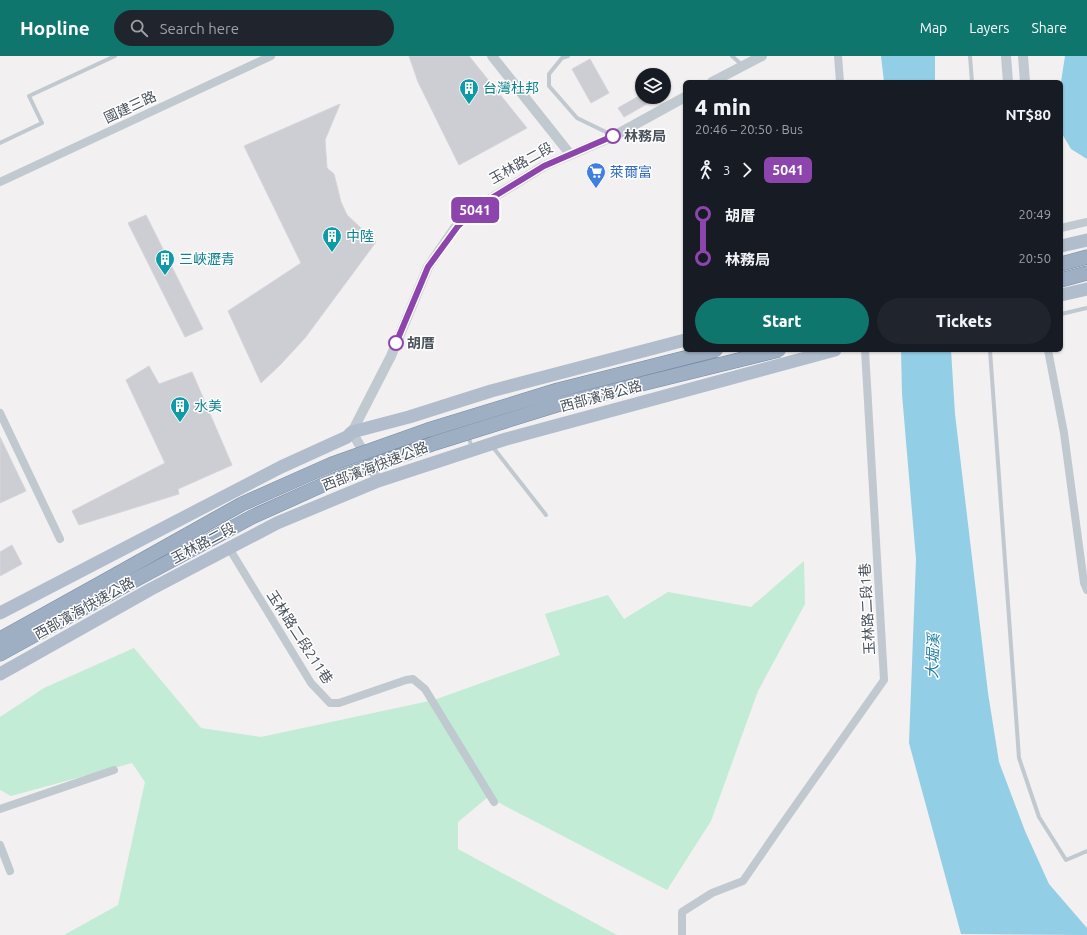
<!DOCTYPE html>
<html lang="en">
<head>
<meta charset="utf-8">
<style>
	body { margin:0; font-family:Ubuntu,"Noto Sans TC",sans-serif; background:#20242c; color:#f1f3f6; height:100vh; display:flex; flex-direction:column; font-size:15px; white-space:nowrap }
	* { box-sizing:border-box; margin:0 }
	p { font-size:13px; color:#9ea1a6 }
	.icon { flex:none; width:22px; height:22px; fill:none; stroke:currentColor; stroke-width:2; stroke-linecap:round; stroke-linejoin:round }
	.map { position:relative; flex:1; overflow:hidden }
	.drawer { position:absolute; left:683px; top:24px; width:380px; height:272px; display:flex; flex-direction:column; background:#171b24; border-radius:6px; box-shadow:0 1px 3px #0004 }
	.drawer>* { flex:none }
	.badge { padding:0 8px; border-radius:6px; font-size:14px; line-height:26px }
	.tools { position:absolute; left:635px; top:12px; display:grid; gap:8px }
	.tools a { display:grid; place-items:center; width:36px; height:36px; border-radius:50%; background:#171b24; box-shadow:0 1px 3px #0004; font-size:20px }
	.map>.badge { position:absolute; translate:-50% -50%; box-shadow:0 0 0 2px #fff }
	.legs { display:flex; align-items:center; gap:6px; height:44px; padding:0 12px; font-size:13px }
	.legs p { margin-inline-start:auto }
	.headline { display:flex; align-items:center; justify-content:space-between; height:68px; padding:0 12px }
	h1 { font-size:22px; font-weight:800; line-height:30px }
	.primary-button { display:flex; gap:8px; margin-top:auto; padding:8px 12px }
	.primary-button a { flex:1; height:46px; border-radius:24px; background:#0f766e; color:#fff; font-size:16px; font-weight:800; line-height:46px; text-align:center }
	.primary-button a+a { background:#20242c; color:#f1f3f6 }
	ul { padding:0 12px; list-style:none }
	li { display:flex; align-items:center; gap:14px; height:44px; font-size:15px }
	li i { display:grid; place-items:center; width:6px; height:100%; margin:0 5px; background:currentColor }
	li i::after { content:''; width:10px; height:10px; margin:-5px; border:3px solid; border-radius:50%; background:#171b24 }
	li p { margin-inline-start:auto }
	li:first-child i { background:linear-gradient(#0000 50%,currentColor 0) }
	li:last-child i { background:linear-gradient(currentColor 50%,#0000 0) }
	header { display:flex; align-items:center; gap:24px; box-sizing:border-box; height:56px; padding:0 20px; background:#0f766e; color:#fff }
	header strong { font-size:19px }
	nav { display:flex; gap:22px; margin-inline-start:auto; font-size:14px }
	.search { width:280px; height:36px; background:#20242c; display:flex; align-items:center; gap:10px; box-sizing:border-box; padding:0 14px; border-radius:22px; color:#9ea1a6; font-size:15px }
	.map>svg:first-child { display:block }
	.green { fill:#c2ecd5 }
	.water { fill:#92cee5 }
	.building { fill:#cdced4; stroke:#d4d5da }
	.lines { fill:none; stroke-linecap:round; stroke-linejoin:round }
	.trunk-casing { stroke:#768aa6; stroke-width:15 }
	.service { stroke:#c1c9d0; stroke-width:4 }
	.minor { stroke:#c1c9d0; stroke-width:8 }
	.tertiary { stroke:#c1c9d0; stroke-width:10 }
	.primary { stroke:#b1bdcc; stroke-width:13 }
	.trunk { stroke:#9eaec3; stroke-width:14 }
	.trunk-bridge-casing { stroke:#768aa6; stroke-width:15; stroke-linecap:butt }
	.trunk-bridge { stroke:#9eaec3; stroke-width:14 }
	.line-1-casing { stroke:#fff; stroke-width:9 }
	.line-1 { stroke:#8e44ad; stroke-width:6 }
	.stop-1-dot { fill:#fff; stroke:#8e44ad; stroke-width:2 }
	.labels { text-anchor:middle; stroke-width:3; stroke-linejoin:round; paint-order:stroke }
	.culture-label { font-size:14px; fill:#0d838f; stroke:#fff; text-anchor:start }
	.street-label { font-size:14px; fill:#49515c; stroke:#fff }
	.stop-label { font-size:14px; font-weight:bold; fill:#49515c; stroke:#fff; text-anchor:start }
	.shop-label { font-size:14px; fill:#366cbe; stroke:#fff; text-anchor:start }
	.water-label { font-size:15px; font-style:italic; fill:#177aa0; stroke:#fff }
</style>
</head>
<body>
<header>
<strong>Hopline</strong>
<div class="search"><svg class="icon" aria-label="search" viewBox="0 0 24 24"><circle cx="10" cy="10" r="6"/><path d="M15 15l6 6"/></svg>Search here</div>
<nav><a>Map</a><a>Layers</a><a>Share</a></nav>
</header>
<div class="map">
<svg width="1087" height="879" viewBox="0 0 1087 879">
	<rect width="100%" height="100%" fill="#f2f0f0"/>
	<!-- green -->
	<path class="green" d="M804,505l1,43 -47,87 -47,130 -44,69 -179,-93 -30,25v27l159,86h-553l54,-30 27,-123 -13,-19 -121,33 -11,-6v-73l44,-29 90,-40 67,80 60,9 173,-37 126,-45 -15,-41 63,-19 16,24 44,-27 83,15z"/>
	<!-- water -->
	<path class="water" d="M881,0h54v26h-51z
		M1065,0h22v103l-16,-10 -10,-17v-50z
		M901,294h50l4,64 33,279 11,69 26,69 24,53 38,44v7l-126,-1 -52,-191 7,-184 -14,-165z"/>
	<!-- building -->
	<path class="building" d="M409,0h60l58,72 -68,37 -41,-83z
		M590,3l19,34 -18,10 -19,-34z
		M637,41h22l-35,20 -6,-9z
		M340,48l-15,36 2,28 7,6 7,28 6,13 29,27 -71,96 -25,27 -19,18 -33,-72 73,-48 -57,-117z
		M146,159l57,114 -18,8 -57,-114z
		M149,310l10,18 33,-12 40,93 -54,24 1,5 -100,31 -7,-14 93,-48 -39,-83z
		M0,381l26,54 -26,12z
		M12,489l10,19 -22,12v-24z"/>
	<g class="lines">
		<defs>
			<path id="trunk" d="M1061,208l26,-7
				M1061,224l26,-7
				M0,583l117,-65
				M0,598l124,-68"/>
		</defs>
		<!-- trunk casing -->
		<use href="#trunk" class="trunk-casing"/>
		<!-- service -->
		<path class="service" d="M568,0l-6,2 -13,16v12l28,32 35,17
			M732,0l10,9
			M970,0l2,26
			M0,87l42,-20 -13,-27 86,-40
			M1061,258l26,-6
			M990,294l29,408 20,59 27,43 21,-9
			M453,374l12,-4 7,22
			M492,390l54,69
			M375,400l25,-7"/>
		<!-- minor -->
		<path class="minor" d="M838,0l2,26
			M0,126l271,-126
			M1061,172l26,-6
			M1048,294l16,83 20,150 3,7
			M0,357l60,126
			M229,492l82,135 19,20h9l67,-23 7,-1 12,10 69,113
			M0,753l114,-39
			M0,789l10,26
			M682,879v-23l30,-19 31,-12 33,-48 108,-153 -19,-330"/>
		<!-- tertiary -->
		<path class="tertiary" d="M492,0l78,98
			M1006,0l2,26
			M1023,0l2,26
			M712,26l50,-26
			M378,425l-11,-23 -15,-26 39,-76 37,-89 29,-42 25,-21 62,-38 70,-30 71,-39"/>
		<!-- primary -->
		<path class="primary" d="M1061,190l26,-6
			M1061,239l26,-6
			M0,557l281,-146 66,-30 5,-5 57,-15 82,-26 194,-51
			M0,618l151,-85 126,-66 101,-42 128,-42 329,-89"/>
		<!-- trunk -->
		<use href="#trunk" class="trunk"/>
		<defs>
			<path id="trunk-bridge" d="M117,518l125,-70 90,-40 96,-34 130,-40 158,-40
				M124,530l128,-69 84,-38 99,-36 125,-39 219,-54"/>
		</defs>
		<!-- trunk-bridge casing -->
		<use href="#trunk-bridge" class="trunk-bridge-casing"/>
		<!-- trunk-bridge -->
		<use href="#trunk-bridge" class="trunk-bridge"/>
	</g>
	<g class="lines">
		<defs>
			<path id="line-1" d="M396,287l32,-76 30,-41 24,-22 62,-38 69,-30"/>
		</defs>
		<!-- line-1 casing -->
		<use href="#line-1" class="line-1-casing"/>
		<!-- line-1 -->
		<use href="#line-1" class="line-1"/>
	</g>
	<!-- icons -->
	<defs>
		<symbol id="building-pin" viewBox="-11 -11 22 30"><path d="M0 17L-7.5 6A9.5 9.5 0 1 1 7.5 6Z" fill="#0f9aa8" stroke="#fff"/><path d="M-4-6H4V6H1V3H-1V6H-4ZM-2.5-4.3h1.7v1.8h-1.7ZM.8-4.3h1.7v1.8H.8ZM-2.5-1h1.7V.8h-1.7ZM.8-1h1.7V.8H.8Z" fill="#fff"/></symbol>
		<symbol id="supermarket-pin" viewBox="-11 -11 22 30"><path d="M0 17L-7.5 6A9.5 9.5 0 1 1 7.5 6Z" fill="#3f7fe0" stroke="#fff"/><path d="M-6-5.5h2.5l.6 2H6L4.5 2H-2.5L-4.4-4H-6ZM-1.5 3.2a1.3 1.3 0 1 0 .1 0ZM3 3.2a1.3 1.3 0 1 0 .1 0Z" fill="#fff"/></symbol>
	</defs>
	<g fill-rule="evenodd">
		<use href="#building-pin" x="458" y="21" width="22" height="30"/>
		<use href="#supermarket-pin" x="585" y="105" width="22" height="30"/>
		<use href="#building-pin" x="321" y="169" width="22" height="30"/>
		<use href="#building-pin" x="154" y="192" width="22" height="30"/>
		<use href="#building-pin" x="169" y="339" width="22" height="30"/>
	</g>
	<!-- markers -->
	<g class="stop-1-dot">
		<circle cx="613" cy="80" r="7"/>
		<circle cx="396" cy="287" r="7"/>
	</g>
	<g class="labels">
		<!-- culture labels -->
		<g class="culture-label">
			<text x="483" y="37">台灣杜邦</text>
			<text x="346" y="185">中陸</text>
			<text x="179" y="208">三峽瀝青</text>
			<text x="194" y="355">水美</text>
		</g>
		<!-- street labels -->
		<g class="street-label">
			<text transform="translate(130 51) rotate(-25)" y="5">國建三路</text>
			<text transform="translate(521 107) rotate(-29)" y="5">玉林路二段</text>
			<text transform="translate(601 340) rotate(-15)" y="5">西部濱海公路</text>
			<text transform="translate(375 410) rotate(-21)" y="5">西部濱海快速公路</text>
			<text transform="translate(203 487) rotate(-28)" y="5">玉林路二段</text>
			<text transform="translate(84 552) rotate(-29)" y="5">西部濱海快速公路</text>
			<text transform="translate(867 553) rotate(-93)" y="5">玉林路二段1巷</text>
			<text transform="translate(300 581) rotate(57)" y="5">玉林路二段211巷</text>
		</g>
		<!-- stop labels -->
		<g class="stop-label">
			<text x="624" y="85">林務局</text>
			<text x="407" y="292">胡厝</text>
		</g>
		<!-- shop labels -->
		<g class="shop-label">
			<text x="610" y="121">萊爾富</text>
		</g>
		<!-- water labels -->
		<g class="water-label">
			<text transform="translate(933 600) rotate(-88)" y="5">大堀溪</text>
		</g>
	</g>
</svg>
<div class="tools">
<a><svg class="icon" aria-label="layers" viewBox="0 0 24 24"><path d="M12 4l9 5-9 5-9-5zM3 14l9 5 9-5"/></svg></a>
</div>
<b class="badge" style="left:475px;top:154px;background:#8e44ad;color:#fff">5041</b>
<section class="drawer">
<div class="headline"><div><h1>4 min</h1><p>20:46 – 20:50 · Bus</p></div><b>NT$80</b></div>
<div class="legs"><svg class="icon" aria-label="walk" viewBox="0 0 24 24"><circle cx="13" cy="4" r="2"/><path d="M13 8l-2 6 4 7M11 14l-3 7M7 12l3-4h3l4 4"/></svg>3<svg class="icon" aria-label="forward" viewBox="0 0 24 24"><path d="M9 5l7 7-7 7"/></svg><b class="badge" style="background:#8e44ad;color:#fff">5041</b></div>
<ul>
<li><i style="color:#8e44ad"></i><b>胡厝</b><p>20:49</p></li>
<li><i style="color:#8e44ad"></i><b>林務局</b><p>20:50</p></li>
</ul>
<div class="primary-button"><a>Start</a><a>Tickets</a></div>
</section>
</div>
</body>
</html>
